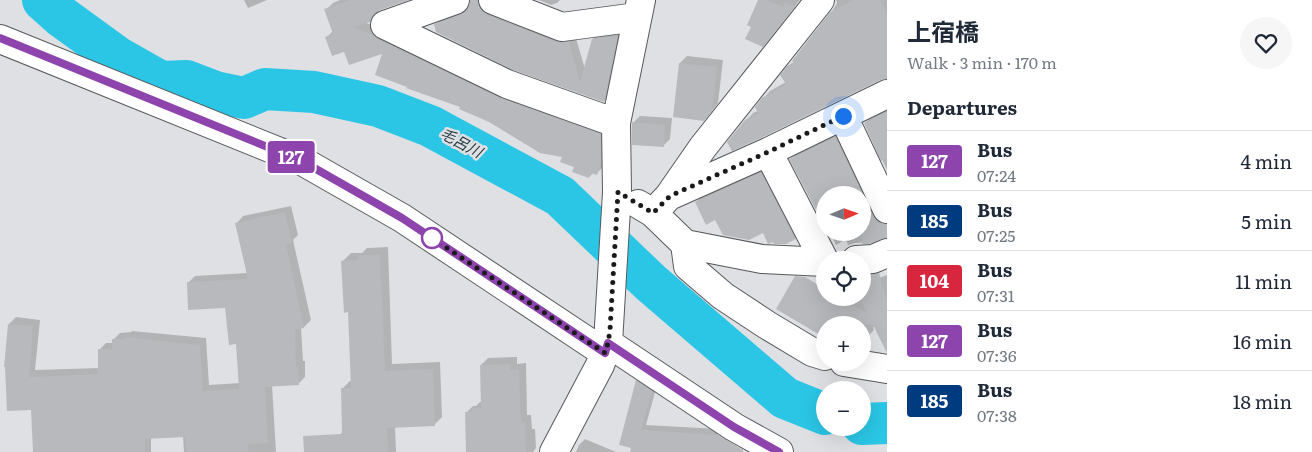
<!DOCTYPE html>
<html lang="en">
<head>
<meta charset="utf-8">
<style>
	body { margin:0; font-family:Literata,"Noto Sans JP",serif; background:#f6f6f7; color:#1f2937; height:100vh; display:flex; flex-direction:column; font-size:19px; white-space:nowrap }
	* { box-sizing:border-box; margin:0 }
	p { font-size:16px; color:#747a83 }
	.icon { flex:none; width:28px; height:28px; fill:none; stroke:currentColor; stroke-width:2; stroke-linecap:round; stroke-linejoin:round }
	.map { position:relative; flex:1; overflow:hidden }
	.sheet { display:flex; flex-direction:column; background:#fff; width:425px }
	.sheet>* { flex:none }
	.badge { padding:0 10px; border-radius:4px; font-size:18px; line-height:32px }
	.needle { width:32px; rotate:88deg }
	.buttons { position:absolute; left:816px; top:186px; display:grid; gap:10px }
	.buttons a { display:grid; place-items:center; width:55px; height:55px; border-radius:50%; background:#fff; box-shadow:0 5px 20px #0002; font-size:25px }
	.you { position:absolute; width:25px; height:25px; margin:-12px; border:4px solid #fff; border-radius:50%; background:#1a73e8; box-shadow:0 0 0 8px #1a73e833 }
	.map>.badge { position:absolute; translate:-50% -50%; box-shadow:0 0 0 2px #fff }
	h2 { padding:0 20px; font-size:19px; line-height:45px }
	.round { display:grid; place-items:center; flex:none; width:52px; height:52px; border-radius:26px; background:#f6f6f7 }
	.headline { display:flex; align-items:center; justify-content:space-between; height:85px; padding:0 20px }
	h1 { font-size:24px; font-weight:700; line-height:38px }
	ul { padding:0; list-style:none }
	li { display:flex; align-items:center; gap:15px; height:60px; padding:0 20px; border-top:1px solid #e0e1e3 }
	li div { flex:1 }
	li b { display:block; font-size:19px }
	li em { font-style:normal }
	li .badge { min-width:55px; font-weight:700; text-align:center }
	main { display:flex; flex:1; min-height:0 }
	.map>svg:first-child { display:block }
	.shadow { fill:#0003 }
	.lines { fill:none; stroke-linecap:round; stroke-linejoin:round }
	.river { stroke:#2bc6e6; stroke-width:42 }
	.building { fill:#b8b9bc }
	.minor-casing { stroke:#57595b; stroke-width:30 }
	.minor { stroke:#fff; stroke-width:28 }
	.line-casing { stroke:#fff; stroke-width:11 }
	.line { stroke:#8e44ad; stroke-width:8 }
	.walk { stroke:#1a1a1b; stroke-width:5; stroke-dasharray:0 9 }
	.stop-dot { fill:#fff; stroke:#8e44ad; stroke-width:2.5 }
	.labels { text-anchor:middle; stroke-width:5; stroke-linejoin:round; paint-order:stroke }
	.water-label { font-size:15px; font-style:italic; fill:#233a41; stroke:#dfe0e3 }
</style>
</head>
<body>
<main>
<div class="map">
<svg width="887" height="452" viewBox="0 0 887 452">
	<rect width="100%" height="100%" fill="#dfe0e3"/>
	<!-- shadow -->
	<path class="shadow" d="M244,0h23l-19,8z
		M340,0h65l-27,10 -1,3 -7,8 -6,1 17,7 226,98 -4,40 -7,7 -3,-1 -4,4 -26,-21 -101,-50 -78,-54 -39,-2 -18,-13 6,-6 -7,-21 7,-7z
		M471,0h3v1l9,4 1,-2 -6,-3h8l89,35 10,34 8,-30 7,-7 23,1 -12,61 -7,7 -169,-76 7,-7 27,-10z
		M539,0h21l-3,3 -6,2z
		M760,0h40l-31,38 -16,-12z
		M836,0h51v77l-141,44 7,-8 5,-2 5,-12 7,-8 16,-9 2,-15 7,-6 38,-51 4,-7z
		M687,56l36,4 -5,43 -7,9 -31,-49z
		M887,108v62l-22,-47 7,-7z
		M640,116l32,2 -2,21 -7,7 -30,-23z
		M843,130l44,86v20l-18,6 -14,1 -7,2 -2,-6 -10,6 -6,-13h32v-37h-37v28l-34,-64 7,-7z
		M768,166l34,65 -7,7 -31,-6 -48,-14 -20,-16 7,-7z
		M291,206l7,29 -5,5 18,80 -7,7 -3,1 2,33h2v16l-7,7 -26,1 4,67h-92l-1,-16 -32,1v15h-117l-2,-44 -23,-84 7,-7 24,3 -5,50 65,-2 -1,-18 7,-7h7v-3l7,-7 11,-1 1,-1 74,7 3,47 31,-2 -3,-40 -11,-36 -38,-24 7,-7 52,-3 -10,-50 6,-7z
		M388,247l4,117 48,-2 2,55 -8,8 -39,1 1,26h-55l-1,-17 3,-4 -1,-42 8,-8h2l-3,-70 -6,-50 8,-8h11l5,-5z
		M887,275v49l-14,3 1,3 -7,7h-5v-12h-37v6l-4,3 -33,-19 7,-7 30,-11 34,1 5,3 -2,-6v-8l6,-5z
		M517,357v7l9,-1 1,52h4l1,14h3l1,19 -3,4h-66l-1,-39 7,-7h3l4,-4h2l-1,-37 7,-7z
		M643,375l14,10 -11,40 72,4 -1,11 8,12h-94l6,-71z
		M585,439l31,13h-40l3,-7z"/>
	<g class="lines">
		<!-- river -->
		<path class="river" d="M43,0l19,17 55,40 44,25 25,-1 29,11 29,6 21,-9 49,3 64,14 52,20 130,70 91,87 134,115 40,16
			M862,424l25,-1"/>
	</g>
	<!-- building -->
	<path class="building" d="M351,0h58l-29,10 -7,5 -3,7 -18,5 22,8 4,4 122,59 101,36v28l-4,13 -6,-2 -2,5 -17,-6 2,-5 -14,-5 2,-5 -22,-4 -51,-31 -30,-13 1,-2 -54,-19 1,-1 -32,-12 7,-21 -33,11 -5,-13 -12,4 -7,-19 8,-3 -9,-25z
		M470,0h8l3,9 6,6 69,27h13l11,40 12,-43 15,-2 10,2 -13,63 -91,-32 -77,-38 -2,-8 27,-10 6,-4 3,-7z
		M758,0h9l16,7 2,-5 10,5 -32,40 -18,-8 6,-12 -4,-2z
		M853,0h27l7,13v66l-7,1 -119,58 -29,13 -5,-9 18,-22 13,-7 -3,-6 7,-9 24,-14 -6,-9 7,-9 7,-4 -2,-1 38,-49z
		M679,63l38,4 -5,44 -8,10 -31,-4z
		M887,111v47l-6,3 -17,-38z
		M632,122l33,3 -1,22 -32,-2z
		M835,137l38,79 6,6 8,2v14l-6,1 -12,5h-7v-49h-37v30h-1l-35,-66z
		M761,172l35,67 -10,5h-12l-1,-2 -5,2 -5,-11 -14,7 -26,-5 -8,-15 -9,5 -11,-23z
		M285,212l7,31 -6,1 18,84 -9,2 1,37h2l1,18 -34,2 3,56 -20,1 1,8h-62l-2,-15 -40,2v13h-112l-2,-42 -24,1 -2,-44h-1l4,-43 25,2 -4,51 69,-3v-25h14v-10h12v-2l76,8 3,46 36,-2 -3,-45 -7,1 -4,-37 -37,2 -1,-28 61,-3 -13,-56z
		M358,255h22l5,116 48,-2 2,57 -48,2 1,24h-84l-1,-16 39,-2 -1,-46h10l-3,-76 -4,1 -3,-52 17,-1z
		M879,273l8,28v52l-14,-28h-48v13l-49,-29 19,-33 10,1 20,12v9h15l28,16 -6,-11v-28z
		M510,364v6h9l2,52h4l1,30h-60l-1,-40h7v-4h9l-1,-43z
		M636,380l16,11 -11,39 77,5 25,15v2h-113l1,-4 -12,-3z"/>
	<g class="lines">
		<defs>
			<path id="minor" d="M455,0l-70,25 122,59 109,39
				M493,0l69,27 75,-10
				M0,39l302,122 100,57 203,135
				M843,116l44,93
				M768,152l57,110
				M669,196l34,-49 117,-147
				M638,204l15,9 32,31 77,15 63,3
				M653,213l16,-17 99,-44 119,-58
				M685,244l3,22 35,30 44,29 45,27 13,4
				M856,260l17,-1 14,-6
				M608,343l126,84 45,25
				M844,362l43,7
				M554,452l46,-87 8,-22 9,-151 -1,-69 25,-123"/>
		</defs>
		<!-- minor casing -->
		<use href="#minor" class="minor-casing"/>
		<!-- minor -->
		<use href="#minor" class="minor"/>
	</g>
	<g class="lines">
		<defs>
			<path id="line" d="M0,38l302,123 100,57 203,135 3,-10 126,84 45,25"/>
		</defs>
		<!-- line casing -->
		<use href="#line" class="line-casing"/>
		<!-- line -->
		<use href="#line" class="line"/>
		<!-- walk -->
		<path class="walk" d="M432,238l173,115 3,-10 2,-13 8,-138 35,21 17,-17 98,-44 75,-36"/>
	</g>
	<!-- markers -->
	<circle class="stop-dot" cx="432" cy="238" r="10"/>
	<g class="labels">
		<!-- water labels -->
		<g class="water-label">
			<text transform="translate(461 143) rotate(28)" y="5">毛呂川</text>
		</g>
	</g>
</svg>
<div class="buttons">
<a><svg class="needle" viewBox="-14 -14 28 28"><path d="M0-13l5 13h-10z" fill="#e53935"/><path d="M0 13l5-13h-10z" fill="#747a83"/></svg></a>
<a><svg class="icon" aria-label="locate" viewBox="0 0 24 24"><circle cx="12" cy="12" r="6"/><path d="M12 2v4M12 18v4M2 12h4M18 12h4"/></svg></a>
<a>+</a>
<a>−</a>
</div>
<div class="you" style="left:843px;top:116px"></div>
<b class="badge" style="left:291px;top:157px;background:#8e44ad;color:#fff">127</b>
</div>
<section class="sheet">
<div class="headline"><div><h1>上宿橋</h1><p>Walk · 3 min · 170 m</p></div><a class="round"><svg class="icon" aria-label="heart" viewBox="0 0 24 24"><path d="M12 20l-8-8c-3-5 5-10 8-4 3-6 11-1 8 4z"/></svg></a></div>
<h2>Departures</h2>
<ul>
<li><span class="badge" style="background:#8e44ad;color:#fff">127</span><div><b>Bus</b><p>07:24</p></div><em>4 min</em></li>
<li><span class="badge" style="background:#003b80;color:#fff">185</span><div><b>Bus</b><p>07:25</p></div><em>5 min</em></li>
<li><span class="badge" style="background:#d7263d;color:#fff">104</span><div><b>Bus</b><p>07:31</p></div><em>11 min</em></li>
<li><span class="badge" style="background:#8e44ad;color:#fff">127</span><div><b>Bus</b><p>07:36</p></div><em>16 min</em></li>
<li><span class="badge" style="background:#003b80;color:#fff">185</span><div><b>Bus</b><p>07:38</p></div><em>18 min</em></li>
</ul>
</section>
</main>
</body>
</html>
